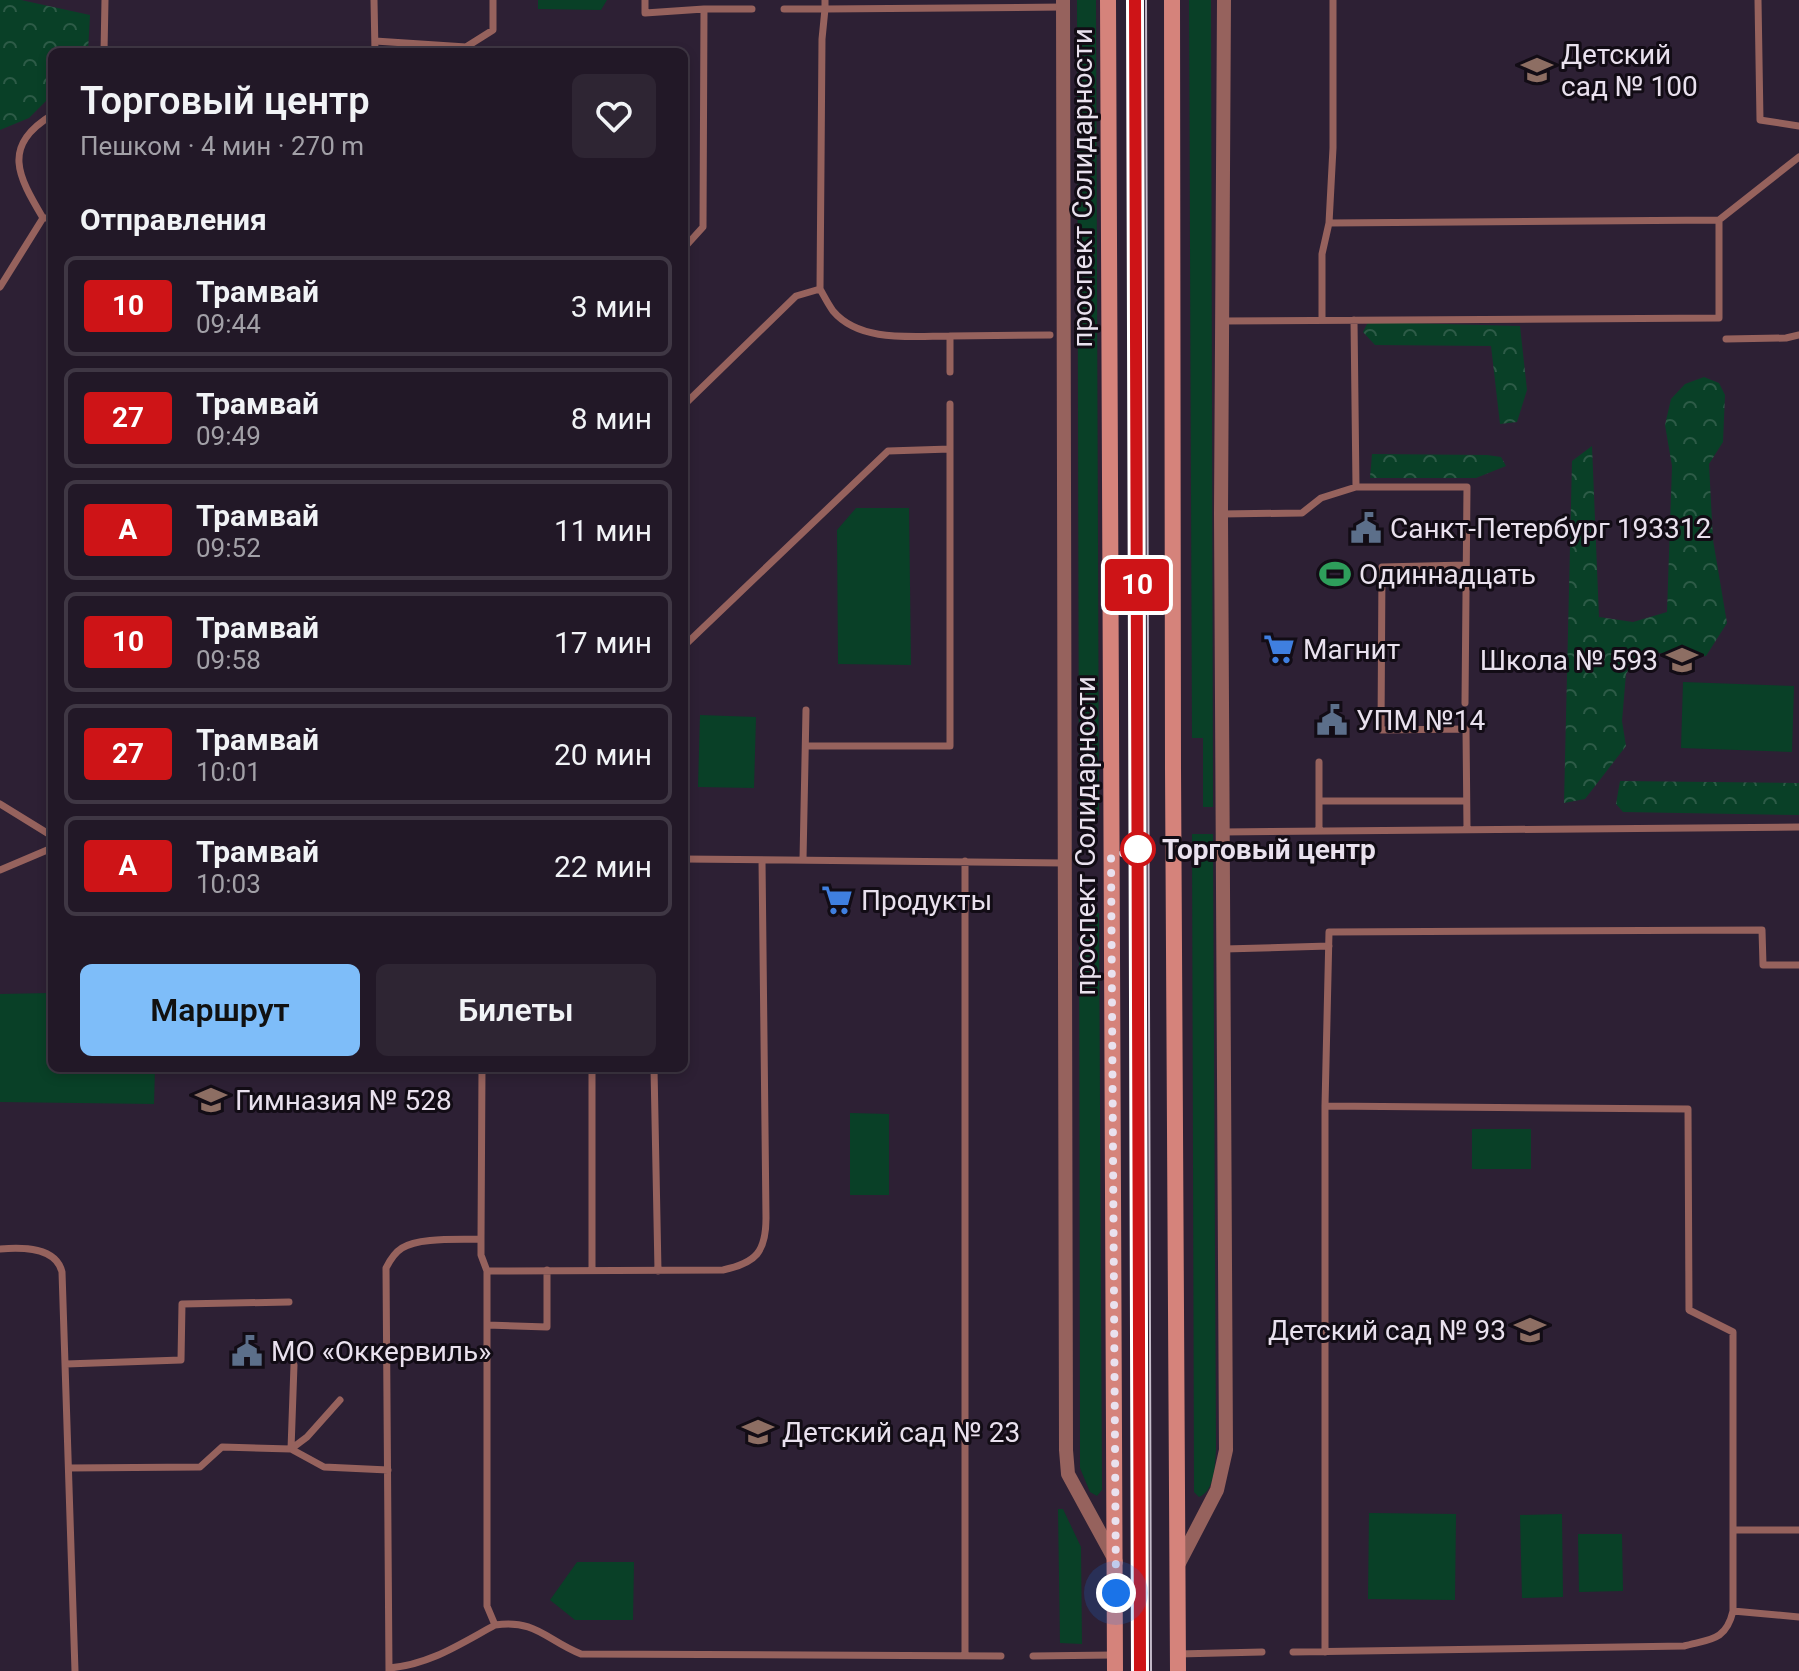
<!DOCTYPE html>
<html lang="ru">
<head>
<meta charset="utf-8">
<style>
	body { margin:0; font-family:Roboto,sans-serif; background:#2e2533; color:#f1f3f6; height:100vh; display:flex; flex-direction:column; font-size:30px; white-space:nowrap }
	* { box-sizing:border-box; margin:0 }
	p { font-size:26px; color:#a2a0a7 }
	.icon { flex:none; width:44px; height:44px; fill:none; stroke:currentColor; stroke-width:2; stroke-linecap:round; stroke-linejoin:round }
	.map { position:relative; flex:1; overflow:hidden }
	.drawer { position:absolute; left:48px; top:48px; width:640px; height:1024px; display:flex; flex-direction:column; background:#221827; border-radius:12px; box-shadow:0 4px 12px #0003,0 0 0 2px #3f3744 }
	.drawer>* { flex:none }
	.badge { padding:0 16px; border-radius:6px; font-size:28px; line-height:52px }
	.you { position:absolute; width:40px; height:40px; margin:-20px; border:6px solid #fff; border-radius:50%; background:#1a73e8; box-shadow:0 0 0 12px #1a73e833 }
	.map>.badge { position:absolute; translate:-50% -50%; box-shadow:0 0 0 4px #fff }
	h2 { padding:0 32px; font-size:30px; line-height:72px }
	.round { display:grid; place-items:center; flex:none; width:84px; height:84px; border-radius:12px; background:#2e2533 }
	.overview { display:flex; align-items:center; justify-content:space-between; height:136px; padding:0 32px }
	h1 { font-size:38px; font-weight:600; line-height:60px }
	.button { display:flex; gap:16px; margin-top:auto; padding:16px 32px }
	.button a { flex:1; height:92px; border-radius:12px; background:#7ebdf9; color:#111; font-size:32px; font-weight:600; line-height:92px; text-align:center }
	.button a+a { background:#2e2533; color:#f1f3f6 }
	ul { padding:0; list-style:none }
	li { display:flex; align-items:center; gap:24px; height:100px; margin:0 16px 12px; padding:0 16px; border:4px solid #3f3744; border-radius:12px }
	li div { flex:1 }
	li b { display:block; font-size:30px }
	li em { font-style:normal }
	li .badge { min-width:88px; font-weight:700; text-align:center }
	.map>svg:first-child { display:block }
	.green { fill:#094027 }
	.forest { fill:url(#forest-crowns) }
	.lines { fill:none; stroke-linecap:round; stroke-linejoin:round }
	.lane { stroke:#96625d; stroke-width:7 }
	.street { stroke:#96625d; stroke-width:14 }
	.secondary { stroke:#d5837b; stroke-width:16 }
	.tram { stroke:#c4bbca; stroke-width:2 }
	.line-casing { stroke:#fff; stroke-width:18 }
	.line { stroke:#ce1417; stroke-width:12 }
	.walk { stroke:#e9e1ee; stroke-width:8; stroke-dasharray:0 14.4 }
	.stop-dot { fill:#fff; stroke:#ce1417; stroke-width:4 }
	.labels { text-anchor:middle; stroke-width:6; stroke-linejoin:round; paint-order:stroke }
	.poi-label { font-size:28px; fill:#e9e1ee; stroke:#120c15; text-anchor:start }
	.street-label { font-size:28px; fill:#e9e1ee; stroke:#120c15 }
	.stop-label { font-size:28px; font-weight:bold; fill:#e9e1ee; stroke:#120c15; text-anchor:start }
</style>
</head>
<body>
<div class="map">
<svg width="1799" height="1671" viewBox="0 0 1799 1671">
	<defs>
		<pattern id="forest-crowns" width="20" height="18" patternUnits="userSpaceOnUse" patternTransform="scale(2)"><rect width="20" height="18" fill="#094027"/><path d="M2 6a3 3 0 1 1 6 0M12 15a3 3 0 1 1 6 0" fill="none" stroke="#2d5b47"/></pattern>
	</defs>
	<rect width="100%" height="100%" fill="#2d2034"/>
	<!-- green -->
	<path class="green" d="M538,0h69l-6,10 -63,-1z
		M1077,0h19l3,815 -20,1z
		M1189,0h22l2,807h-10v-69h-11z
		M856,508h53l2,157 -73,-1 -1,-134z
		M1683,682l111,4 -2,66 -111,-4z
		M700,715l56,2 -2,71 -56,-1z
		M1192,834h21l3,615c-1,15 -1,42 -17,48l-5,-5z
		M1079,913h20l3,577 -5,6 -7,-4 -10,-24z
		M52,993v75h103l-1,36 -154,-2v-108z
		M850,1113l39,1v81h-39z
		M1472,1129h59v40h-59z
		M1058,1509h5l18,38 1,97 -22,-1z
		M1369,1513l87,1 -1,86 -87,-1z
		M1562,1514l1,83 -41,1 -2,-83z
		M1578,1534h44l1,57 -44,1z
		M577,1562h57l-1,58h-58l-25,-20z"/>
	<!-- forest -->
	<path class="forest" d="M0,0h21l69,15 -2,37h-36v43l-23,23 -29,12z
		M1368,322l152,4 7,64 -10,32 -17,2 -9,-78 -116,-1 -12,-13z
		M1704,377l15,6 6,12 -2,47 -14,22 4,76 14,83 -21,33 -65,-4 -15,22 -4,47 4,25 -41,53 -21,4 8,-342 20,-15 7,171 34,5 34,-10 5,-146 -7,-41 6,-26 14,-15z
		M1372,454l115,1 14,2 5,9 -30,12h-106z
		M1620,781l179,2v32l-176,-3 -7,-8z"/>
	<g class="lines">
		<!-- lane -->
		<path class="lane" d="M374,0l1,52
			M645,0v13l59,-4h48
			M1758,0l2,120 39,6
			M784,9h41v-9
			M375,41l91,6 27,-17v-30
			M104,52l1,-52
			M43,218c-25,-42 -42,-72 9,-103
			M1329,223l390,-3 80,-63
			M684,248l19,-21 1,-218
			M0,287l43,-69h9
			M1322,320v-66l7,-31 4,-75v-148
			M1354,320l2,167
			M1223,321l496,-3v-98
			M950,336c-37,0 -90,7 -117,-25 -5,-7 -9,-15 -13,-22l2,-250 3,-30 238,-2
			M1726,339l60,-1 13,-3
			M950,372v-36l100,-1
			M684,405l112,-109 24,-7
			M1221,514l81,-1 19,-15 35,-11h111l-2,216
			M1466,565l-84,2 -1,163 85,-1 1,99
			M684,646l204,-195 62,-2
			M806,746h144v-342
			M1320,801h146
			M0,804l52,32
			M1319,831v-69
			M1222,832l577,-5
			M684,859l380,4
			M803,860l3,-150
			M965,861v794
			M0,870l52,-22
			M1224,949l105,-3
			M654,1068l4,203
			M481,1239v16l6,16 236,-1c33,-7 43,-18 43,-52l-4,-358
			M0,1249c23,-2 56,-2 62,23l13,399
			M592,1270v-202
			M487,1325l60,2v-57
			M66,1364l115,-4 1,-56 107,-2
			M291,1449l3,-84
			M291,1449l16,-12 33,-37
			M69,1468l131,-1 22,-20 69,2 33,18 64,3
			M1733,1530h66
			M1733,1611l66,6
			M495,1625c41,-6 51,15 86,29l420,2
			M1293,1652l391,-6c26,-7 42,-5 49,-35v-279l-44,-22 -1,-201 -363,-3
			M1325,1652v-546l4,-174 433,-2 1,35h36
			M1178,1654l84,-2
			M1033,1656l80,-1
			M389,1668c40,-3 71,-24 106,-43l-8,-19v-335
			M389,1671l-3,-403c4,-8 8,-15 16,-20 17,-11 58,-8 79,-9l1,-171"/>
		<!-- street -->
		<path class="street" d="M1063,0l3,1450 2,24 48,88
			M1178,1565l39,-75 9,-40 -5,-936 3,-514"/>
		<!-- secondary -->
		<path class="secondary" d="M1108,0l7,1671
			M1172,0l1,769 5,902"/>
		<!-- tram -->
		<path class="tram" d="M1146,0l5,1671"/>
	</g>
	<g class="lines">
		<defs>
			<path id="line" d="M1135,0l5,1671"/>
		</defs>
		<!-- line casing -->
		<use href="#line" class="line-casing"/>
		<!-- line -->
		<use href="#line" class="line"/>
		<!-- walk -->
		<path class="walk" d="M1116,1593l-5,-736 27,-8"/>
	</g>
	<!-- icons -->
	<defs>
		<symbol id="school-bare" viewBox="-9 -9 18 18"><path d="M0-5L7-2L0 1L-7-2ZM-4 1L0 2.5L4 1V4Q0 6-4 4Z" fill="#8d6e63" stroke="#120c15" stroke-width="2.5" paint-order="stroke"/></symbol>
		<symbol id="civic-bare" viewBox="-9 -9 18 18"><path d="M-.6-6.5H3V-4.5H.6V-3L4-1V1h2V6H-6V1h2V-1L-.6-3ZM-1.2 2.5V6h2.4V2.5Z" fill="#5c6f8a" stroke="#120c15" stroke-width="2.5" paint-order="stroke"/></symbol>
		<symbol id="stadium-bare" viewBox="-9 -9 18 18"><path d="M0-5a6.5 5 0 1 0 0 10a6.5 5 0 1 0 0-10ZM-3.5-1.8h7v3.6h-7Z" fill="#2e9e5b" stroke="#120c15" stroke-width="2.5" paint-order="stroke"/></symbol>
		<symbol id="supermarket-bare" viewBox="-9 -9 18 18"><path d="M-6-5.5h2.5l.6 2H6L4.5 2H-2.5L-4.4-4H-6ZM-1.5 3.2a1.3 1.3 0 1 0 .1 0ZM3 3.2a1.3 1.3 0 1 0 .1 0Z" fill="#3f7fe0" stroke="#120c15" stroke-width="2.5" paint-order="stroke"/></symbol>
	</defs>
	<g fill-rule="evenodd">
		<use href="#school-bare" x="1515" y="48" width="44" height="44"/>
		<use href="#civic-bare" x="1344" y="506" width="44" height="44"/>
		<use href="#stadium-bare" x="1313" y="552" width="44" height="44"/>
		<use href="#supermarket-bare" x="1257" y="627" width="44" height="44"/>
		<use href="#school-bare" x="1660" y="638" width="44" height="44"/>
		<use href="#civic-bare" x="1310" y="698" width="44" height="44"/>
		<use href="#supermarket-bare" x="815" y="878" width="44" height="44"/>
		<use href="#school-bare" x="189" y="1078" width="44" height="44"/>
		<use href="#school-bare" x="1508" y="1308" width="44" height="44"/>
		<use href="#civic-bare" x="225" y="1329" width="44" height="44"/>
		<use href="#school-bare" x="736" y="1410" width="44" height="44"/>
	</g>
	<!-- markers -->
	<circle class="stop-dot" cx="1138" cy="849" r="16"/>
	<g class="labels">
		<!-- poi labels -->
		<g class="poi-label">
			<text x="1561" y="64">Детский<tspan x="1561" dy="32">сад № 100</tspan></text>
			<text x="1390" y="538">Санкт-Петербург 193312</text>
			<text x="1359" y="584">Одиннадцать</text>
			<text x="1303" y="659">Магнит</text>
			<text x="1658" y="670" text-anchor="end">Школа № 593</text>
			<text x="1356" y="730">УПМ №14</text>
			<text x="861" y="910">Продукты</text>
			<text x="235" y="1110">Гимназия № 528</text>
			<text x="1506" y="1340" text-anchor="end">Детский сад № 93</text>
			<text x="271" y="1361">МО «Оккервиль»</text>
			<text x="782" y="1442">Детский сад № 23</text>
		</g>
		<!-- street labels -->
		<g class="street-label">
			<text transform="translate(1082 188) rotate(-90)" y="10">проспект Солидарности</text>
			<text transform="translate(1085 836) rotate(-90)" y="10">проспект Солидарности</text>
		</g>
		<!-- stop labels -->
		<g class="stop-label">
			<text x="1162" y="859">Торговый центр</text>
		</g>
	</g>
</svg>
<div class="you" style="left:1116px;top:1593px"></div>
<b class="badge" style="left:1137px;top:585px;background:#ce1417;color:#fff">10</b>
<section class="drawer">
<div class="overview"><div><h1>Торговый центр</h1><p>Пешком · 4 мин · 270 m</p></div><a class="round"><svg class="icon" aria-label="heart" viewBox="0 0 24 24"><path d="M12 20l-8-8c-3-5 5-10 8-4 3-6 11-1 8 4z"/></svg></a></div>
<h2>Отправления</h2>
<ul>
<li><span class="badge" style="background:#ce1417;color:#fff">10</span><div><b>Трамвай</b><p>09:44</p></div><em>3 мин</em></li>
<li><span class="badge" style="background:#ce1417;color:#fff">27</span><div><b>Трамвай</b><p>09:49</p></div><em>8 мин</em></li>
<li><span class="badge" style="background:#ce1417;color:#fff">А</span><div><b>Трамвай</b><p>09:52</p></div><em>11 мин</em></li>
<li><span class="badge" style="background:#ce1417;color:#fff">10</span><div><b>Трамвай</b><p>09:58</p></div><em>17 мин</em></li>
<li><span class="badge" style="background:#ce1417;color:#fff">27</span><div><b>Трамвай</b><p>10:01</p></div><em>20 мин</em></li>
<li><span class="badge" style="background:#ce1417;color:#fff">А</span><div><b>Трамвай</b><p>10:03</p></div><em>22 мин</em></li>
</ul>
<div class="button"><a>Маршрут</a><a>Билеты</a></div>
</section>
</div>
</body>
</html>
